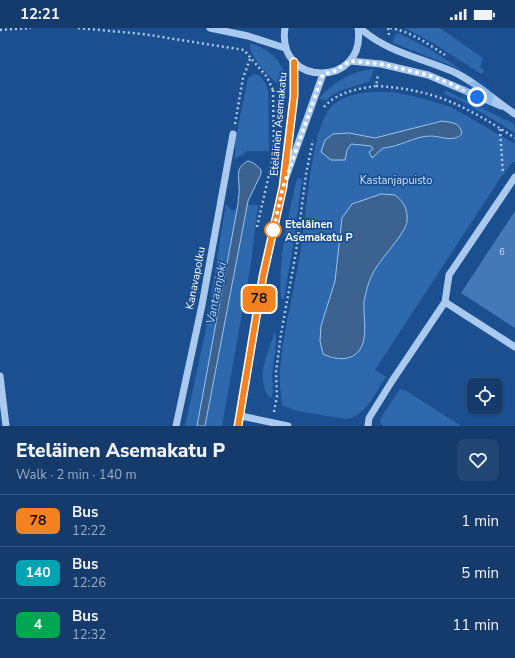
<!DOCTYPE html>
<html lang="en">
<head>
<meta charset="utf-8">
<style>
	body { margin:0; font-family:"Nunito Sans",sans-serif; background:#214673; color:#f1f3f6; height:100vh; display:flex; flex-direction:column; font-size:15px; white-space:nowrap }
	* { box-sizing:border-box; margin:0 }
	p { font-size:13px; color:#9dadc1 }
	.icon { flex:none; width:22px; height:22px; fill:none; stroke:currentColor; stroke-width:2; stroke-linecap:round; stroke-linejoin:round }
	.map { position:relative; height:398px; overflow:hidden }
	.sheet { display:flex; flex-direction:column; background:#143b6b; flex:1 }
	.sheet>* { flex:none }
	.badge { padding:0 8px; border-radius:6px; font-size:14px; line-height:26px }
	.fabs { position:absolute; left:467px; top:350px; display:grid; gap:8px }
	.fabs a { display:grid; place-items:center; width:36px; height:36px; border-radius:8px; background:#143b6b; box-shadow:0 1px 3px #0004,0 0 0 1px #33557e; font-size:20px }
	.you { position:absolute; width:20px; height:20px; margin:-10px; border:3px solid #fff; border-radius:50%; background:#1a73e8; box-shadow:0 0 0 6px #1a73e833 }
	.map>.badge { position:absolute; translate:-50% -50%; box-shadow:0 0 0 2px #fff }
	.round { display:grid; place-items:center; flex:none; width:42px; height:42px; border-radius:8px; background:#214673 }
	.summary { display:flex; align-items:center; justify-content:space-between; height:68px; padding:0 16px }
	h1 { font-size:19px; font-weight:800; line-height:30px }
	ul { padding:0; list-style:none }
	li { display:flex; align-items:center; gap:12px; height:52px; padding:0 16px; border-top:1px solid #33557e }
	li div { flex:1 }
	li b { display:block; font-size:15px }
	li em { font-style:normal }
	li .badge { min-width:44px; font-weight:700; text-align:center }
	.status { display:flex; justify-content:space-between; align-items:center; height:28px; padding:0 20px; background:#143b6b; direction:ltr }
	.status svg { height:11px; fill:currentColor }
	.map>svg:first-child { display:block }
	.green { fill:#2e69ad }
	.water { fill:#3c6290; stroke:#9cc4f0 }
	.building { fill:#4478b7 }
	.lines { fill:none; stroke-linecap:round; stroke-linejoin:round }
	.path { stroke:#a9c9ee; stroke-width:2.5; stroke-dasharray:2 3; stroke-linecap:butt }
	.minor { stroke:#a9c9ee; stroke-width:7 }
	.line-casing { stroke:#fff; stroke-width:9 }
	.line { stroke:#f58220; stroke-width:6 }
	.walk { stroke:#fff; stroke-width:4; stroke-dasharray:0 7.2 }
	.stop-dot { fill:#fff; stroke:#f58220; stroke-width:2 }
	.labels { text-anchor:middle; stroke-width:3.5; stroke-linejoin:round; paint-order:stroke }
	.number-label { font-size:9px; fill:#d0dded }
	.street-label { font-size:11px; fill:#fff; stroke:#1b4f8f }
	.park-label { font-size:11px; fill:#cfe3fa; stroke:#1b4f8f }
	.stop-label { font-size:11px; font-weight:bold; fill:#fff; stroke:#1b4f8f; text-anchor:start }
	.water-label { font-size:12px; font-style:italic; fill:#b5d3f5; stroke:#1b4f8f }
</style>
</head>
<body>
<div class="status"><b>12:21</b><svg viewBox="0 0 49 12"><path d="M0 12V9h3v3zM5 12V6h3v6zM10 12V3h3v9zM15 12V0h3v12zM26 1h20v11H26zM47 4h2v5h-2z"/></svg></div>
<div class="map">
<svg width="515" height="398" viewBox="0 0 515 398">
	<rect width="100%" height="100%" fill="#1b4f8f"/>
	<!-- green -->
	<path class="green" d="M405,0h35l43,30 -3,9 5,4 -4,3 -48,-31z
		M399,5l32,17 31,20 -69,-27 2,-8z
		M250,15c23,7 36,22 37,46 -12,-4 -39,-32 -37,-46z
		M374,41l-4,12c-16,7 -31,7 -44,19l-7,-1c12,-16 35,-29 55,-30z
		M255,46c8,2 10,9 13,16l1,61h-21l-13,8v-17l13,-64z
		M445,62l69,34 1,9 -49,-30 -22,-9z
		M392,64l25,5 34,10 64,37v18h-2l-10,12 -128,196 11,7c-11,16 -20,39 -40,42l-49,-8 -15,-6c-1,-12 -3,-25 -2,-36 4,-39 13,-76 20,-114 6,-31 10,-129 32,-149 17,-15 39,-14 60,-14z
		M297,150l5,1 -8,61 -10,59h-3c-3,-42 7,-81 16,-121z
		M226,176l6,7 5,-3 -34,192 -6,26h-12l20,-92z
		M247,177h11l-7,58 -29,163h-17z
		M275,303c3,14 -2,29 -3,44 0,7 2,14 0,22l-2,1c-16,-20 -1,-47 5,-67z
		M400,361l5,1 56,36h-78l-2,-2 -1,-5z"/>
	<!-- water -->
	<path class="water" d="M442,93c11,2 18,1 20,13 -9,9 -21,2 -31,2 -17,0 -31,11 -48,12l-11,10 -3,-6 4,-3 -2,-3 -20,-2 -4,6 -2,10h-14l-10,-8 4,-12 8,-6 16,-1 26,5z
		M248,133c5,1 10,5 13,9v4l-13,27 -43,225h-8l41,-222c0,-6 2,-12 1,-17 0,-12 -4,-19 9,-26z
		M381,166l14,1c9,7 13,15 12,26 -1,13 -28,38 -35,54 -4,7 -6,18 -8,26 -1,16 5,39 -6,51 -9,10 -25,7 -35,2l-3,-13 1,-15 14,-45 7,-63 10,-14z"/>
	<!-- building -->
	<path class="building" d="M515,183v117l-54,-35z"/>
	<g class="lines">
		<!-- path -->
		<path class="path" d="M78,0l65,6 101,16 23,27 6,13 11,4
			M388,0l1,7
			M390,0c20,3 38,16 55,27
			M0,2l31,-2
			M376,58c59,3 91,21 139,52
			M273,62l1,62
			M324,79c13,-15 33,-18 52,-21l2,-11
			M235,96l8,-46 7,-19
			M500,101l3,45
			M257,199l16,-70
			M274,384l3,-16 -1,-24 5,-38 15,-82 10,-78 7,-34"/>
		<!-- minor -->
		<path class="minor" d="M210,0l38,8 37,12
			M285,0c-9,60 82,60 73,0
			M360,0c26,24 62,30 94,44 23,11 40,28 61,42
			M350,33l31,3 47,11 73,31
			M286,149l37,-103
			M445,274l70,45
			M0,348l6,50
			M241,388l47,10
			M176,398l26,-121 31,-171
			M238,398l25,-150 20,-89 11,-91v-33
			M368,398l1,-8 23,-37 53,-79 4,-27 66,-98"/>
	</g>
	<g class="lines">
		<defs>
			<path id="line" d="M238,398l25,-150 20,-89 11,-91v-34"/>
		</defs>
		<!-- line casing -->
		<use href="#line" class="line-casing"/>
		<!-- line -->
		<use href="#line" class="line"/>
		<!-- walk -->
		<path class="walk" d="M273,202v2l10,-45 40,-113 10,-2 17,-11 31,3 47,11 23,9 26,13"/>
	</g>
	<!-- markers -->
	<circle class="stop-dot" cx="273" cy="202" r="8"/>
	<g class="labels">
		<!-- number labels -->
		<g class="number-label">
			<text x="502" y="227">6</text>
		</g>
		<!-- street labels -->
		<g class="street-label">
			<text transform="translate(278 96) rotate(-85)" y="4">Eteläinen Asemakatu</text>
			<text transform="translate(195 250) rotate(-79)" y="4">Kanavapolku</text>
		</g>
		<!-- park labels -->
		<g class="park-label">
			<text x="396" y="156">Kastanjapuisto</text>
		</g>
		<!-- stop labels -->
		<g class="stop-label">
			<text x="285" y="200">Eteläinen<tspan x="285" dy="13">Asemakatu P</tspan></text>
		</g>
		<!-- water labels -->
		<g class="water-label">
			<text transform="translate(216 265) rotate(-79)" y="4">Vantaanjoki</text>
		</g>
	</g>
</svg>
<div class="fabs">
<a><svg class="icon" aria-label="locate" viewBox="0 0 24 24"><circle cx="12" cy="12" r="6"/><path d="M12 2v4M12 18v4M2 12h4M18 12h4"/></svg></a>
</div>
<div class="you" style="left:477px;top:69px"></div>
<b class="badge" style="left:259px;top:271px;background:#f58220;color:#111">78</b>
</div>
<section class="sheet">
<div class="summary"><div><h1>Eteläinen Asemakatu P</h1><p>Walk · 2 min · 140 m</p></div><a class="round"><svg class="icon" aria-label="heart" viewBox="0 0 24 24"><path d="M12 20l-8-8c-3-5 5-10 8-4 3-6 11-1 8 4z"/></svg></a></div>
<ul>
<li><span class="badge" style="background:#f58220;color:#111">78</span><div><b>Bus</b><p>12:22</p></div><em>1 min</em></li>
<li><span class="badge" style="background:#00a3b4;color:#fff">140</span><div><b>Bus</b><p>12:26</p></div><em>5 min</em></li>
<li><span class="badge" style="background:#00a651;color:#fff">4</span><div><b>Bus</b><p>12:32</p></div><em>11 min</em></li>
</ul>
</section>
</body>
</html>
